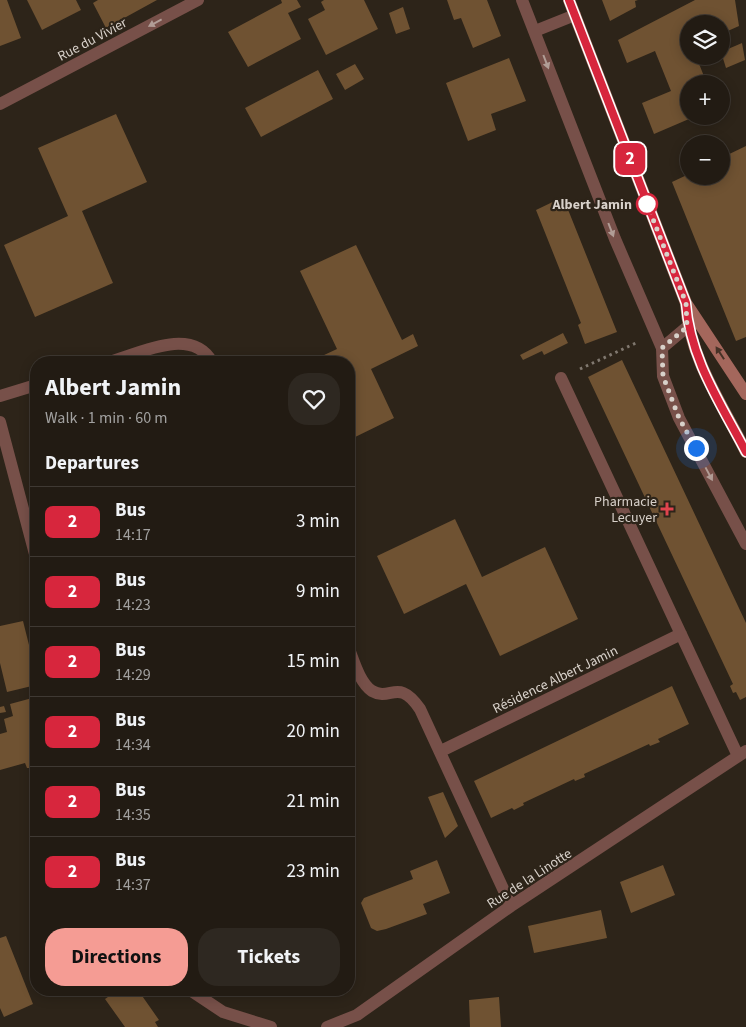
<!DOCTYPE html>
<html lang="en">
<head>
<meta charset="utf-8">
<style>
	body { margin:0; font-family:"Source Sans 3",sans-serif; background:#2e2821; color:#f1f3f6; height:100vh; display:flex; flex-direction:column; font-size:19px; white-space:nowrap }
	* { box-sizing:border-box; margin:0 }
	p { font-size:16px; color:#a2a1a0 }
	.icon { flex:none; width:28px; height:28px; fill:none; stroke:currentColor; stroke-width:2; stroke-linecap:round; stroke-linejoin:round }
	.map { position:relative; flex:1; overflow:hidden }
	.sheet { position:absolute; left:30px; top:356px; width:325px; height:640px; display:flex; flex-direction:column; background:#221b13; border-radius:20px; box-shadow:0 2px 12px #0003,0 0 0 1px #3f3933 }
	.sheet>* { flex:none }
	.badge { padding:0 10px; border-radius:8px; font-size:18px; line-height:32px }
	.tools { position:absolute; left:680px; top:15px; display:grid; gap:10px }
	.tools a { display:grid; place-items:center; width:50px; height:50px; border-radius:50%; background:#221b13; box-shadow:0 2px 12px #0003,0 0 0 1px #3f3933; font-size:25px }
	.you { position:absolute; width:25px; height:25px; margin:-12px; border:4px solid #fff; border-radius:50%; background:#1a73e8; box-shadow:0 0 0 8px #1a73e833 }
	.map>.badge { position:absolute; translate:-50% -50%; box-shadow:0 0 0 2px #fff }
	h2 { padding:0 15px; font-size:19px; line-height:45px }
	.round { display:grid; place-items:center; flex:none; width:52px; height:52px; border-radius:20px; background:#2e2821 }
	.head { display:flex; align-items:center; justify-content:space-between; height:85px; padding:0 15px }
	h1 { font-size:24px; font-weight:700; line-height:38px }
	.primary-button { display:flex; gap:10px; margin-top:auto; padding:10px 15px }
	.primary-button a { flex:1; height:58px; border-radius:20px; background:#f59c94; color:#111; font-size:20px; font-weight:700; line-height:58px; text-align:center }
	.primary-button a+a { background:#2e2821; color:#f1f3f6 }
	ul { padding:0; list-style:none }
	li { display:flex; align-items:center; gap:15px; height:70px; padding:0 15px; border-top:1px solid #3f3933 }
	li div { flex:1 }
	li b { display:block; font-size:19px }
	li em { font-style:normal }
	li .badge { min-width:55px; font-weight:700; text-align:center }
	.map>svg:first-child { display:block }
	.building { fill:#6f5232 }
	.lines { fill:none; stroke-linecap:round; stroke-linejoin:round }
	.path { stroke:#80786f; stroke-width:3; stroke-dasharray:2.5 4; stroke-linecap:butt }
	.lane { stroke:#775049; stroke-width:12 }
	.street { stroke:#775049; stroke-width:12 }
	.secondary { stroke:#a4675c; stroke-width:12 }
	.oneway { fill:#b19d96 }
	.oneway2 { fill:#453126 }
	.line-casing { stroke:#fff; stroke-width:11 }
	.line { stroke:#d7263d; stroke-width:8 }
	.walk { stroke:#d8d1ca; stroke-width:5; stroke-dasharray:0 9 }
	.stop-dot { fill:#fff; stroke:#d7263d; stroke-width:2.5 }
	.health-dot { fill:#e0444e; stroke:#2d2419; stroke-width:2 }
	.labels { text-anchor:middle; stroke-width:4.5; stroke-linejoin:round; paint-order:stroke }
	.street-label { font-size:14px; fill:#d8d1ca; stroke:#2d2419 }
	.stop-label { font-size:14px; font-weight:bold; fill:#d8d1ca; stroke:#2d2419; text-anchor:end }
	.poi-label { font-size:14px; fill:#d8d1ca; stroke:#2d2419; text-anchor:end }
</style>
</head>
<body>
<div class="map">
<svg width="746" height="1027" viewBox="0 0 746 1027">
	<rect width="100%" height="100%" fill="#2d2419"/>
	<!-- building -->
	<path class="building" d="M0,0h7l14,38 -21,8z
		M27,0h49l5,10 -39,20z
		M98,0h59l-51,28 -13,-25z
		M281,0h16l4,7 -13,6 13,26 -53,28 -20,-35 54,-29z
		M324,0h40l14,29 -52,26 -18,-36 17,-9 -4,-8z
		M447,0h40l14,36 -28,12 -12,-30 -7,2z
		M602,0h36l-3,1 1,6 -26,14z
		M695,0h40l4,26 -18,8v-10h-32l-2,11 2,21h7l11,28h-18v32h7l-42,18 -12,-31 29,-12 -16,-40 -28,12 -9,-23z
		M403,7l7,22 -14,5 -7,-21z
		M742,43l3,17 -19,8 -5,-16z
		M509,58l17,43 -35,13 5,16 -28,11 -22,-58z
		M355,64l9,15 -19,11 -9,-16z
		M318,70l15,29 -72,38 -16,-29z
		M116,114l31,68 -65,29 31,72 -78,34 -31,-72 64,-29 -30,-68z
		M746,146v191l-10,4 -64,-159 17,-8v2h32v-18z
		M563,197l54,135 -32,12 -7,-19 3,-2 -45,-113z
		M356,245l46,95 11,-6 5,12 -47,23 23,49 -45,22v-78h-40l28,-13 -37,-78z
		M563,333l5,10 -24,12 -2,-4 -19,9 -3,-5z
		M622,360l124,263v74l-6,3 -4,-8 -3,1 -3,-7 3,-2 -145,-307z
		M455,519l27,58 63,-30 33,72 -78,37 -34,-72 -62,30 -27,-58z
		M23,621l13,52v12l-29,7 -7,-29v-37z
		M672,686l17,38 -31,15 2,3 -10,4 -1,-2 -65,30 1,3 -10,4 -1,-2 -51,24 1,2 -10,5 -2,-2 -21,10 -17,-37z
		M36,697v94l-7,-23h-2l-2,-5 -25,7v-36l7,-2 -3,-13 9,-3 -3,-12z
		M4,706l2,6 -6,1v-6z
		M443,792l15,34 -13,12 -17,-41z
		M437,860l13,33 -27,11 4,10 -41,15 -9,2 -6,-3 -10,-25 3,-5 49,-19 -3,-8z
		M663,865l12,30 -44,18 -11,-31z
		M601,910l6,28 -73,15 -6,-27z
		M36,925v15l-5,-13z
		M6,936l27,68 -29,13 -4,-9v-70z
		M118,990h20l21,30 -4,2 3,5h-33l-20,-28z
		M499,997l2,30h-31l-1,-27z"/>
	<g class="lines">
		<!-- path -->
		<path class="path" d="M580,369l58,-27"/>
		<!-- lane -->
		<path class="lane" d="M535,31l40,-16
			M687,327l-25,21 1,28 16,42 67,126"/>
		<!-- street -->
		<path class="street" d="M522,0l93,239 47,109
			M0,104l198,-104
			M110,362c30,-9 82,-36 102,0
			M561,378l177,378
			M0,396l36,-11
			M0,422l36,136
			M349,649c5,13 11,34 23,42 19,11 26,-14 48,18l91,197
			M441,751l240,-117
			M190,990l33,22 48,15
			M327,1027l30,-12 154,-109 235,-155"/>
		<!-- secondary -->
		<path class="secondary" d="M569,0l117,303 60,91
			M686,303c3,55 36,101 60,149"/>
	</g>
	<!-- one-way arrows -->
	<defs><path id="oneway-solid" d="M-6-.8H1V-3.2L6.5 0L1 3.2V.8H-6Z" transform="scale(1.25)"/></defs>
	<g class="oneway">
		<use href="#oneway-solid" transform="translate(155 23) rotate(152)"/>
		<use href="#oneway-solid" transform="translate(546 62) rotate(69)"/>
		<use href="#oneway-solid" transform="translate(611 230) rotate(69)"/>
		<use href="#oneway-solid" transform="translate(709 474) rotate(62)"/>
	</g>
	<use class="oneway2" href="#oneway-solid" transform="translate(720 353) rotate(-123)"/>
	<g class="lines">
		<defs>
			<path id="line" d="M569,0l117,303c4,56 35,101 60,149"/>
		</defs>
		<!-- line casing -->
		<use href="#line" class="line-casing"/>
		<!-- line -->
		<use href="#line" class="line"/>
		<!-- walk -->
		<path class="walk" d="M647,204l39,99 1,24 -25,21 1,28 16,42 17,30"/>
	</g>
	<!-- markers -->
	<circle class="stop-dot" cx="647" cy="204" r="10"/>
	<path class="health-dot" d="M664.5 501.5h5v5h5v5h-5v5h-5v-5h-5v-5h5z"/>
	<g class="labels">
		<!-- street labels -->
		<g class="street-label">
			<text transform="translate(92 39) rotate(-28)" y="5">Rue du Vivier</text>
			<text transform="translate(555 679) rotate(-26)" y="5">Résidence Albert Jamin</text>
			<text transform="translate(529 878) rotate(-33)" y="5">Rue de la Linotte</text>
		</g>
		<!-- stop labels -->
		<g class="stop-label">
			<text x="632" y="209">Albert Jamin</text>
		</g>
		<!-- poi labels -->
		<g class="poi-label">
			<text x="657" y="506">Pharmacie<tspan x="657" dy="16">Lecuyer</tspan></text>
		</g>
	</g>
</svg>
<div class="tools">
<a><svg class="icon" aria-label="layers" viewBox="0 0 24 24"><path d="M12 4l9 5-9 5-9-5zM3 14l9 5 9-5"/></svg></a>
<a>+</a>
<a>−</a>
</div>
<div class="you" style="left:696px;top:448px"></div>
<b class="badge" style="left:630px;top:159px;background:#d7263d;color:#fff">2</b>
<section class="sheet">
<div class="head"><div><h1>Albert Jamin</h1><p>Walk · 1 min · 60 m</p></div><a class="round"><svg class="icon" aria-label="heart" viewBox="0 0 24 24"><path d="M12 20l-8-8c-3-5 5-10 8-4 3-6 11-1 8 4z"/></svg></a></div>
<h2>Departures</h2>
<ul>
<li><span class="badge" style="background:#d7263d;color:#fff">2</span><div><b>Bus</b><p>14:17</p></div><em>3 min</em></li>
<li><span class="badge" style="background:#d7263d;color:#fff">2</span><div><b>Bus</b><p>14:23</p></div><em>9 min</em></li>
<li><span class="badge" style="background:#d7263d;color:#fff">2</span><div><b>Bus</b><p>14:29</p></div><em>15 min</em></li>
<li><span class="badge" style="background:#d7263d;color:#fff">2</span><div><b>Bus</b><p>14:34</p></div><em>20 min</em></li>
<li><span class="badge" style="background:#d7263d;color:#fff">2</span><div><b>Bus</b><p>14:35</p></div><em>21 min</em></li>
<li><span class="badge" style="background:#d7263d;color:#fff">2</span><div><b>Bus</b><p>14:37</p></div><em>23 min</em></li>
</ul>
<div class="primary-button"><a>Directions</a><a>Tickets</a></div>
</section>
</div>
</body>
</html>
